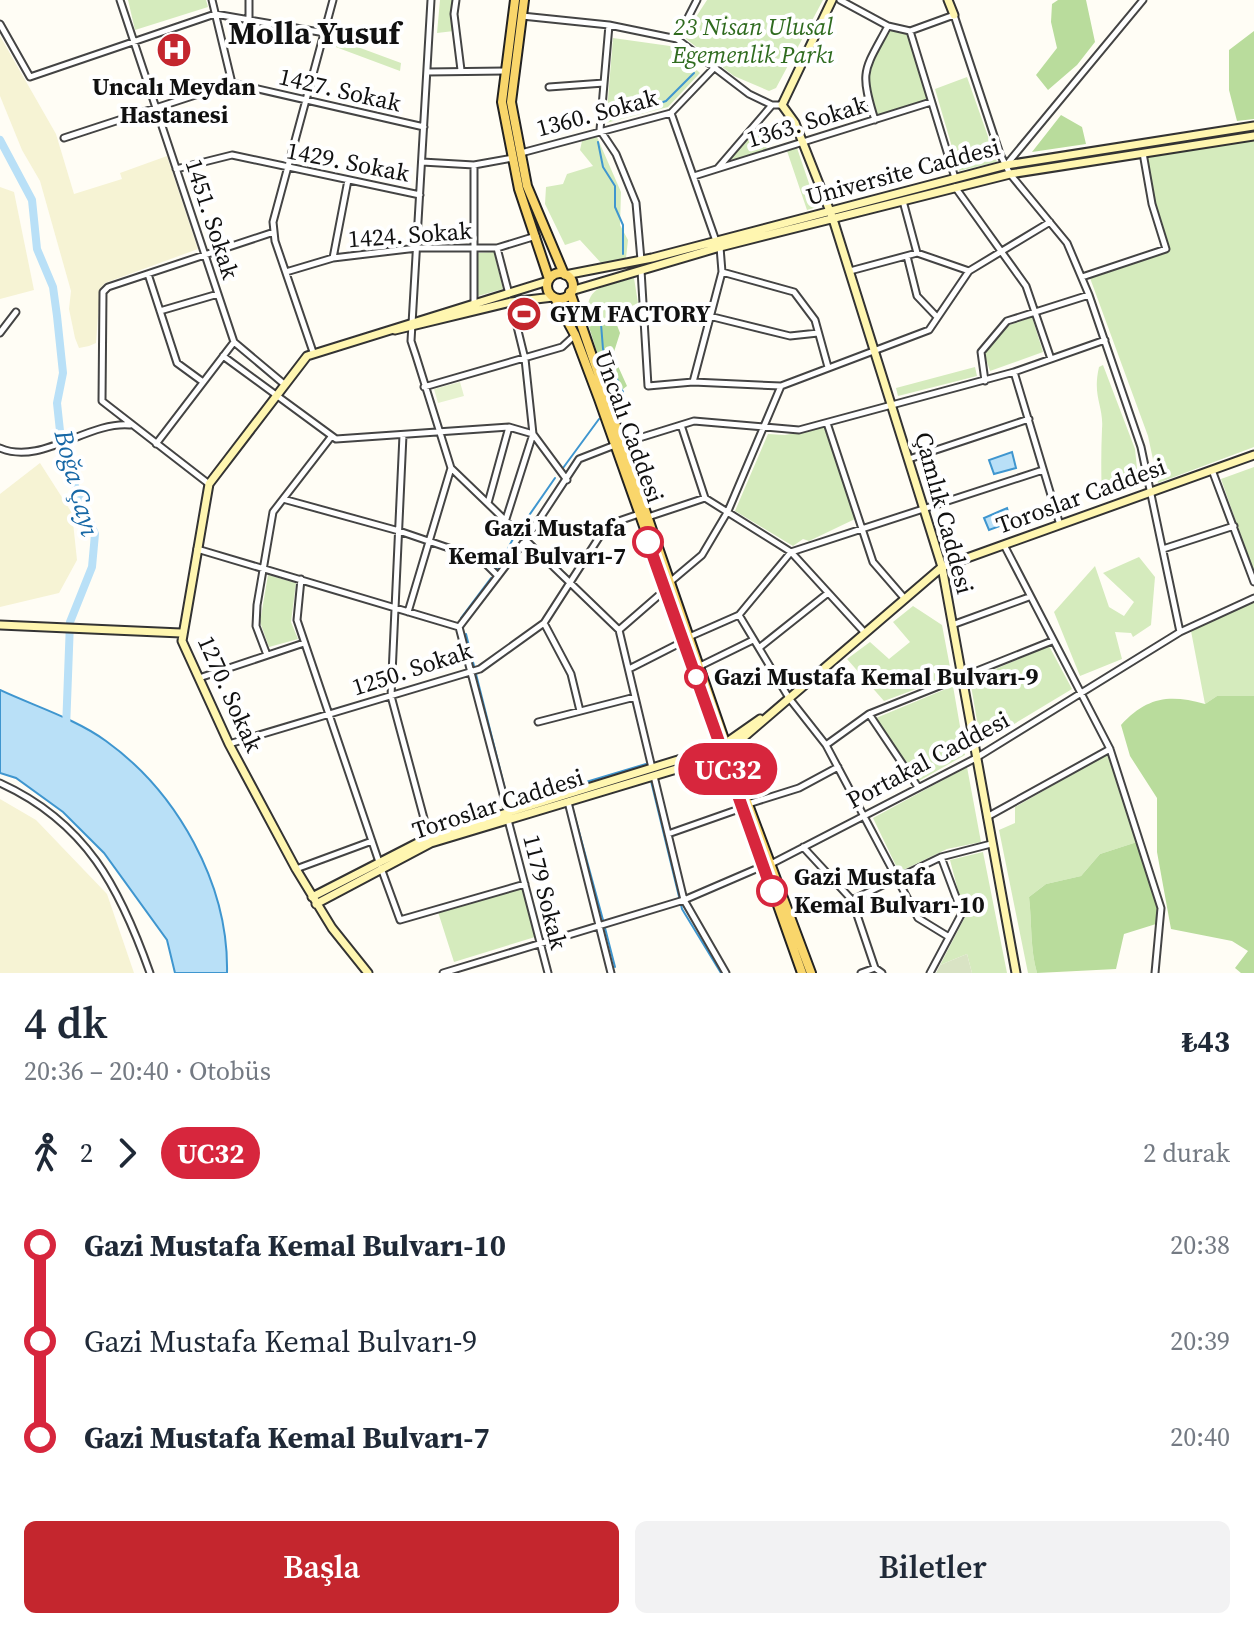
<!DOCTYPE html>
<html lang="tr">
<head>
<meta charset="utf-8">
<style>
	body { margin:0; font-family:"Source Serif 4",serif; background:#f2f2f3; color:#1f2937; height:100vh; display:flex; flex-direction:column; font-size:30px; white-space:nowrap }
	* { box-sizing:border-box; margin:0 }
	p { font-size:26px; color:#747a83 }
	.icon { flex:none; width:44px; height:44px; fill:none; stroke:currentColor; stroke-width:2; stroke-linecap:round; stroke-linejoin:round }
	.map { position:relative; height:973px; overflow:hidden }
	.drawer { display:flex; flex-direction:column; background:#fff; flex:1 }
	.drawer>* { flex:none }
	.badge { padding:0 16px; border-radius:26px; font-size:28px; line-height:52px }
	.map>.badge { position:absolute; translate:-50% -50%; box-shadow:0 0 0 4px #fff }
	.legs { display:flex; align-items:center; gap:12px; height:88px; padding:0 24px; font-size:26px }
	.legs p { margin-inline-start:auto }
	.headline { display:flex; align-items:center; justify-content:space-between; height:136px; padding:0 24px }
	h1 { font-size:44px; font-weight:600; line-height:60px }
	.action { display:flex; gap:16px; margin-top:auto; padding:16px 24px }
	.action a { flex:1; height:92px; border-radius:12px; background:#c4262e; color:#fff; font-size:32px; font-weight:600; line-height:92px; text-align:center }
	.action a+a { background:#f2f2f3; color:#1f2937 }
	ul { padding:0 24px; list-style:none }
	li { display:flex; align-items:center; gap:28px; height:96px; font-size:30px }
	li i { display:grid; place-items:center; width:12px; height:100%; margin:0 10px; background:currentColor }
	li i::after { content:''; width:20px; height:20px; margin:-10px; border:6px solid; border-radius:50%; background:#fff }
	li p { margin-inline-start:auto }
	li:first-child i { background:linear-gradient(#0000 50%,currentColor 0) }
	li:last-child i { background:linear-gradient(currentColor 50%,#0000 0) }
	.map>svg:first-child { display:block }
	.farmland { fill:#f6f3d4 }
	.green { fill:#d5ebbd }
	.forest { fill:#b9dc9c }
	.cemetery { fill:#d9e3c4 }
	.pitch { fill:#e6f2cf }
	.water { fill:#b9e0f7; stroke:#3f96cf; stroke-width:2 }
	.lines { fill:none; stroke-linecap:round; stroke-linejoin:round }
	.stream { stroke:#3f96cf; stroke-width:2 }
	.river { stroke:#b9e0f7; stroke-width:8 }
	.street-casing { stroke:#444; stroke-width:9 }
	.secondary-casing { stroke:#333; stroke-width:11 }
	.primary-casing { stroke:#222; stroke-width:12 }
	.street { stroke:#fff; stroke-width:5 }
	.secondary { stroke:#fff6b0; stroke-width:7 }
	.primary { stroke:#f9d66b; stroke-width:8 }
	.line-1-casing { stroke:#fff; stroke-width:18 }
	.line-1 { stroke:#d7263d; stroke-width:12 }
	.stop-1-dot { fill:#fff; stroke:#d7263d; stroke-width:4 }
	.labels { text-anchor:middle; stroke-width:8; stroke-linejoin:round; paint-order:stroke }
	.park-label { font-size:24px; font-style:italic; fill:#2f6b1f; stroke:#fff }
	.poi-label { font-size:24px; font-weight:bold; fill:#111; stroke:#fff }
	.street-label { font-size:24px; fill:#111; stroke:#fff }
	.stop-label { font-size:24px; font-weight:bold; fill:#111; stroke:#fff; text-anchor:start }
	.water-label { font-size:26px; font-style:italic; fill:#1768a6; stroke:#fff }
	.district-label { font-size:32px; font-weight:bold; fill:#111; stroke:#fff }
</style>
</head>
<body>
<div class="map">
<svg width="1254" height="973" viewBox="0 0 1254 973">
	<rect width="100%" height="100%" fill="#fffdf5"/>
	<!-- farmland -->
	<path class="farmland" d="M0,36l56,98 18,60 48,-15 -2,-6 47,-17 31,93 -93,34 -5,6 -4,54 -7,3 -10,2 -4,-10 -6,-29 2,-18 -31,-110 -18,-31 -22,-54z
		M0,187l14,5 20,98 -34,9z
		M40,463l32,50 5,47 -18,33 -59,14v-113z
		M0,799l36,21 71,74 27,79h-134z"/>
	<!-- green -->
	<path class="green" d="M128,0h78l2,7 -73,23z
		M440,0h14v31l-17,2z
		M707,0h116l-47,88 -7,3 -35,-15 -48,-37 -1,-5z
		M889,29l19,4 20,68 -52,15c-13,-45 -8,-46 13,-87z
		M613,38l57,8 30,27 -32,34 -62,16z
		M336,39l65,24 -1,8 -67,-25z
		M967,77l30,85 -38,9 -24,-82z
		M759,124l8,26 -35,10 -1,-4z
		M1254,136v311l-96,36 -10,-47 -58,-158 77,-26 -15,-48 -9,-51z
		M597,137l24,55 -1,33 8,15 -2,18 -24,6 -22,-24 -15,5 -20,-41 1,-17 17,-3 4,-10 26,-8 -13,-16 2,-9z
		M797,148l20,59 -10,3 -20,-59z
		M494,252l9,37 -25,7 -1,-43z
		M634,278l4,25 -49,24c-7,-41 11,-40 45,-49z
		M1032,317l11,35 -53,19 -6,-18 23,-27z
		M1103,365l32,84 4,39 -37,10c-1,-24 -1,-46 0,-69 2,-23 -10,-32 -3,-62z
		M975,367l2,9 -79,20 -2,-8z
		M825,427l30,92 -46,22 -6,-2 -10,7 -58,-35 33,-77 17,1z
		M1254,467v106l-33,-94z
		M1139,557l16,20 -4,48 -18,12 -2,-4 -16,-1 7,27 -42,17 -26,-64 41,-46 14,41 15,9 10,-14 -31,-29z
		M268,575l28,8 -5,39 7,17 -29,8 -9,-25z
		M1254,602v94h-37l-12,8 -14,-73z
		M913,606l29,19 8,42 -10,13 -56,21 -37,-42 23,-17 19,17 21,-17 -17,-20z
		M1049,646l23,43 -91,55 -11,-64z
		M953,686l12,69 -48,27 -41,-64z
		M1108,754l29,88 -37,12 -19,22 -35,8 -17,13c3,25 1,52 8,76h-9l-29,-143 16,-7v-16z
		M967,767l14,75 -34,7 -48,23 -26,-54z
		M983,852l24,121h-35l-5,-19 -27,11 25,-48 -15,-57z
		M522,887l13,50 -81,25 -16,-50z"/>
	<!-- forest -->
	<path class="forest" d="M1058,0h28l9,42 -18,23 -29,25 -12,-15 21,-27 -6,-26 1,-18z
		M1254,31v88l-17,2 -8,-31v-40z
		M1061,115l21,12 4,17 -54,8z
		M613,315l7,18 -7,22 14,31 -9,7h-8l-21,-66z
		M1217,696h37v277h-13l-6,-5 13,-17 -16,-10 -61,-12 -14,-77v-54l-27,-42 -9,-31c26,-28 48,-31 84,-21z
		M1137,842l20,66 -1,16 -32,10 -8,35 -79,4c-7,-24 -5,-51 -8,-76l17,-13 35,-8 19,-22z"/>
	<!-- cemetery -->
	<path class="cemetery" d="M967,954l5,19h-36l4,-8z"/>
	<!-- pitch -->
	<path class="pitch" d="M460,382l4,14 -26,7 -4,-14z"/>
	<!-- water -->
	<path class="water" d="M1012,452l4,16 -22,6 -5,-14z
		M1007,508l4,14 -22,8 -5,-12z
		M0,690c34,16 76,29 106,51 71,51 123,143 121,232h-52l-8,-33 -63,-87 -41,-41 -47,-34 -16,-5z"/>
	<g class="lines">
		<!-- stream -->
		<path class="stream" d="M615,119l51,-18 28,-28
			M598,142l5,25 12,19v21l8,18v29
			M601,324l2,25 20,43 1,13 -5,7
			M563,468l36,-49
			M521,527l34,-49
			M497,569l17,-32
			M461,618l30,-40
			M466,634l8,32
			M476,674l33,131 50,-15
			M651,781l31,128 39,64
			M566,788l80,-24 1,4
			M572,806l31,114
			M605,928l10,39"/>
		<!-- river -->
		<path class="river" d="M0,140l32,60 5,49 16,38 4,29 6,57 -6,30 3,28 15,55 20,48 -3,33 -22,55 -4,107"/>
		<defs>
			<path id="street" d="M120,0l114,342 50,42
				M212,0l20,83
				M431,0l-20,341 5,15 35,112 168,162 33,138
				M456,0l-2,14 7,56
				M840,0l48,26 22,5 45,147
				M522,16l87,9 68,14 72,55 23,11h10
				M249,20v-20
				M0,24l30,53 185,-63 110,19
				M609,25l-9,105 16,24 20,49 5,57
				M910,31l44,-16 46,139 10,20 57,69 22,52 52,152 39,185
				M677,39l20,-39
				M427,72l78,-1
				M549,87l55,-4
				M671,113l45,128
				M875,120c-16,-50 -11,-49 13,-94
				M64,138l168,-55 192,44
				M521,153l150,-40 42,-44
				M422,162l52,3 39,-7
				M1007,164l136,-164
				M474,165v139
				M718,168l54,-63
				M176,169l56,-14 188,40
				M694,176l237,-74
				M955,187l71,99 25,73
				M903,201l14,52
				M497,248l12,46
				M907,256l10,40 20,21
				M333,258l15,-78
				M641,270l7,116 45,-4 88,4 148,-56 40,-59 81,-49
				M850,271l67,-18 52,18
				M286,272l47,-14 84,-10h80l39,-12
				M722,272l72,20 21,28 13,47
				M148,274l29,89 26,19
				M1082,277l84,-28 -14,-45 -9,-51
				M511,302l14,57 8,75 34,46
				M160,311l58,-17
				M709,316l81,20 28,-3
				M0,333l16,-21
				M313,352l-38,-111 -2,-19 60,-222
				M223,356l113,83 173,-12 24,7 -27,85
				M1014,372l91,-32
				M985,381l-4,-29 26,-31 82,-26
				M693,382l29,-110 -2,-25
				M424,387l138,-40 12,-11
				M827,423l46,139 32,37
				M681,425l24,73
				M403,435l-12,261 38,141
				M623,443l71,-22 105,9 215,-58 46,153
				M156,444l78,-102
				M0,448c41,18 88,-27 130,-23
				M909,459l120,-40
				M1212,470l42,112
				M209,484l-107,-83 1,-109 5,-5 166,-55
				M283,499l116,32 82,28 17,17
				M488,503l21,-76
				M648,517l57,-19 86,54 74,81
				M1004,545l106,204 51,159 -6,65
				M197,549l262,78 49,186
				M1163,549l71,-23
				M301,579l-4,41 82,242
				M670,582l32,-27 26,-44 53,-125
				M408,612l43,-144
				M739,615l50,83 37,47 92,173 31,19
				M544,623l27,51 9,37
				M952,625l77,-28
				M459,627l68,-89 52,-79 36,-14
				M619,630l46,-40
				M689,637l50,-22 52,-63 252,-82
				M759,648l69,-55
				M267,655l-11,-29 1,-21 16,-93 58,-75
				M700,666l53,-26
				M629,669l55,-28
				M199,678l105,-35
				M869,714l49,73
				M538,722l97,-25
				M229,744l251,-75 64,-46 63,-98 32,-11
				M826,745l43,-31 183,-73
				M654,776l30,124 42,73
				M0,783c86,39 120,105 150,190
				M568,802l43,171
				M748,804l51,-16 39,-21
				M987,817l123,-68
				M508,820l40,153
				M668,834l74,-26
				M803,847l49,53 23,68
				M771,864l205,-106 204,-126 74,-34
				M381,868l19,52 125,-36
				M296,869l76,-28
				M852,900l89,-43 50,-13
				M443,973l241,-73 79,-34
				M861,973l14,-5 7,5
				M930,973l32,-60 -21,-56"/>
			<path id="secondary" d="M832,0l-50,105 13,18 38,96 109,348 74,406
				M948,0l6,15
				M565,275l87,-17 354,-93 248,-39
				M571,291l149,-44 290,-73 244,-38
				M395,330l116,-28 42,-5
				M0,625l181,8
				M312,897l117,-60 291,-90 40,-28
				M316,904l115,-61 292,-88 219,-188 312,-112
				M368,973l-36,-45 -36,-59 -67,-125 -47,-103 27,-157 98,-128 241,-75"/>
			<path id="primary" d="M515,0l-13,102 17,87 30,90
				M524,0l-13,102 16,84 37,88
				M547 286a13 13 0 1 1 26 0a13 13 0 1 1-26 0Z
				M570,292l158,459 83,222
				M555,298l20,37 24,64 203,574"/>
		</defs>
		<!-- street casing -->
		<use href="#street" class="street-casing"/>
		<!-- secondary casing -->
		<use href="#secondary" class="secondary-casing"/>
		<!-- primary casing -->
		<use href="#primary" class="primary-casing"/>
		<!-- street -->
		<use href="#street" class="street"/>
		<!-- secondary -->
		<use href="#secondary" class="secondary"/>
		<!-- primary -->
		<use href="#primary" class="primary"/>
	</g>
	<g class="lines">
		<defs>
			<path id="line-1" d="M648,542l124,349"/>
		</defs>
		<!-- line-1 casing -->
		<use href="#line-1" class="line-1-casing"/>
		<!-- line-1 -->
		<use href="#line-1" class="line-1"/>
	</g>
	<!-- icons -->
	<defs>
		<symbol id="hospital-disc" viewBox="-11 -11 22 22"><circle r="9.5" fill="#c4262e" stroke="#fff"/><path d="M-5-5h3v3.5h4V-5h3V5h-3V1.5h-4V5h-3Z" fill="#fff"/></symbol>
		<symbol id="stadium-disc" viewBox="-11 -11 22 22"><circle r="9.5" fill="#c4262e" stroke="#fff"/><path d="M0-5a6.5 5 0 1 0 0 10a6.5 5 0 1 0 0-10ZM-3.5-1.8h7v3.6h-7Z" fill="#fff"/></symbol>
	</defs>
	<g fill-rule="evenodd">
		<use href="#hospital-disc" x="154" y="30" width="40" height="40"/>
		<use href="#stadium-disc" x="504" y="294" width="40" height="40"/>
	</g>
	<!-- markers -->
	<g class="stop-1-dot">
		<circle cx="648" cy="542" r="14"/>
		<circle cx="696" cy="677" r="10"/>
		<circle cx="772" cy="891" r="14"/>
	</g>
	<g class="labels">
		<!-- park labels -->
		<g class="park-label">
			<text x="753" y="35">23 Nisan Ulusal<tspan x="753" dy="28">Egemenlik Parkı</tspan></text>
		</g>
		<!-- poi labels -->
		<g class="poi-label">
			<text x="174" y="95">Uncalı Meydan<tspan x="174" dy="28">Hastanesi</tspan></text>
			<text x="550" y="322" text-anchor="start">GYM FACTORY</text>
		</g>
		<!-- street labels -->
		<g class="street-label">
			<text transform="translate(340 90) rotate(13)" y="8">1427. Sokak</text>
			<text transform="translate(597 113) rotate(-15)" y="8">1360. Sokak</text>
			<text transform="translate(807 122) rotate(-17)" y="8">1363. Sokak</text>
			<text transform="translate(348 162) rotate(11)" y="8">1429. Sokak</text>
			<text transform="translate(903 172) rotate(-15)" y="8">Universite Caddesi</text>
			<text transform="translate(212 219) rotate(72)" y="8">1451. Sokak</text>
			<text transform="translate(410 235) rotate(-4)" y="8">1424. Sokak</text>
			<text transform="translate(629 427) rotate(70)" y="8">Uncalı Caddesi</text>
			<text transform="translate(1081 496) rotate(-20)" y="8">Toroslar Caddesi</text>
			<text transform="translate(944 513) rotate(75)" y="8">Çamlık Caddesi</text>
			<text transform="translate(412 669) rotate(-18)" y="8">1250. Sokak</text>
			<text transform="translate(230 694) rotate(66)" y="8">1270. Sokak</text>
			<text transform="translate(928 760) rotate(-28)" y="8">Portakal Caddesi</text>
			<text transform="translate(498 804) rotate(-18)" y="8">Toroslar Caddesi</text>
			<text transform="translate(545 892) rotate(76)" y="8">1179 Sokak</text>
		</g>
		<!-- stop labels -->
		<g class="stop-label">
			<text x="626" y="536" text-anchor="end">Gazi Mustafa<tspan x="626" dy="28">Kemal Bulvarı-7</tspan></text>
			<text x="714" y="685">Gazi Mustafa Kemal Bulvarı-9</text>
			<text x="794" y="885">Gazi Mustafa<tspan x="794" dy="28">Kemal Bulvarı-10</tspan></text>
		</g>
		<!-- water labels -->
		<g class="water-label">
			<text transform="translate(77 483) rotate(75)" y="9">Boğa Çayı</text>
		</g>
		<!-- district labels -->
		<g class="district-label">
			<text x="314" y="44">Molla Yusuf</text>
		</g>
	</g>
</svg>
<b class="badge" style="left:728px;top:769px;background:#d7263d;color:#fff">UC32</b>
</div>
<section class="drawer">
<div class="headline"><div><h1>4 dk</h1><p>20:36 – 20:40 · Otobüs</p></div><b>₺43</b></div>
<div class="legs"><svg class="icon" aria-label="walk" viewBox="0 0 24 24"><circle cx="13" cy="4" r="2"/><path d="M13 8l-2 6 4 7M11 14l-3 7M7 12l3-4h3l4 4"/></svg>2<svg class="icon" aria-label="forward" viewBox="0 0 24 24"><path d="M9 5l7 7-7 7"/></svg><b class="badge" style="background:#d7263d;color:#fff">UC32</b><p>2 durak</p></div>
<ul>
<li><i style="color:#d7263d"></i><b>Gazi Mustafa Kemal Bulvarı-10</b><p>20:38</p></li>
<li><i style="color:#d7263d"></i><span>Gazi Mustafa Kemal Bulvarı-9</span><p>20:39</p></li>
<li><i style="color:#d7263d"></i><b>Gazi Mustafa Kemal Bulvarı-7</b><p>20:40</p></li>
</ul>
<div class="action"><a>Başla</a><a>Biletler</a></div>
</section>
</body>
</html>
